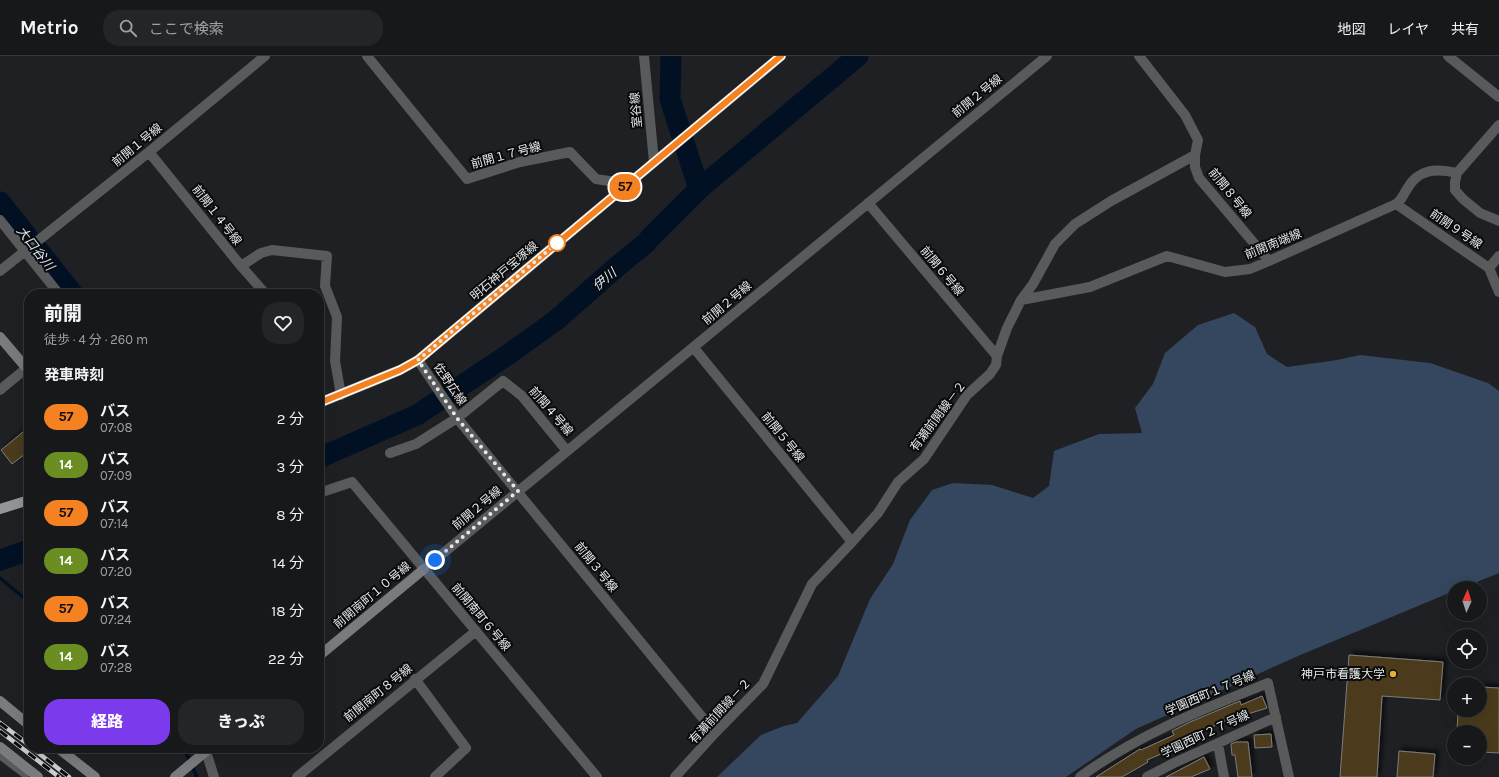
<!DOCTYPE html>
<html lang="ja">
<head>
<meta charset="utf-8">
<style>
	body { margin:0; font-family:Karla,"Noto Sans JP",sans-serif; background:#232527; color:#f1f3f6; height:100vh; display:flex; flex-direction:column; font-size:15px; white-space:nowrap }
	* { box-sizing:border-box; margin:0 }
	p { font-size:13px; color:#9ea0a2 }
	.icon { flex:none; width:22px; height:22px; fill:none; stroke:currentColor; stroke-width:2; stroke-linecap:round; stroke-linejoin:round }
	.map { position:relative; flex:1; overflow:hidden }
	.details { position:absolute; left:24px; top:233px; width:300px; height:464px; display:flex; flex-direction:column; background:#16181a; border-radius:16px; box-shadow:0 4px 16px #0002,0 0 0 1px #353739 }
	.details>* { flex:none }
	.badge { padding:0 8px; border-radius:13px; font-size:14px; line-height:26px }
	.needle { width:26px; rotate:3deg }
	.controls { position:absolute; left:1447px; top:525px; display:grid; gap:8px }
	.controls a { display:grid; place-items:center; width:40px; height:40px; border-radius:50%; background:#16181a; box-shadow:0 4px 16px #0002,0 0 0 1px #353739; font-size:20px }
	.you { position:absolute; width:20px; height:20px; margin:-10px; border:3px solid #fff; border-radius:50%; background:#1a73e8; box-shadow:0 0 0 6px #1a73e833 }
	.map>.badge { position:absolute; translate:-50% -50%; box-shadow:0 0 0 2px #fff }
	h2 { padding:0 20px; font-size:15px; line-height:36px }
	.round { display:grid; place-items:center; flex:none; width:42px; height:42px; border-radius:16px; background:#232527 }
	.overview { display:flex; align-items:center; justify-content:space-between; height:68px; padding:0 20px }
	h1 { font-size:19px; font-weight:800; line-height:30px }
	.primary-button { display:flex; gap:8px; margin-top:auto; padding:8px 20px }
	.primary-button a { flex:1; height:46px; border-radius:16px; background:#7c3aed; color:#fff; font-size:16px; font-weight:800; line-height:46px; text-align:center }
	.primary-button a+a { background:#232527; color:#f1f3f6 }
	ul { padding:0; list-style:none }
	li { display:flex; align-items:center; gap:12px; height:48px; padding:0 20px }
	li div { flex:1 }
	li b { display:block; font-size:15px }
	li em { font-style:normal }
	li .badge { min-width:44px; font-weight:700; text-align:center }
	header { display:flex; align-items:center; gap:24px; box-sizing:border-box; height:56px; padding:0 20px; background:#16181a; border-bottom:1px solid #353739 }
	header strong { font-size:19px }
	nav { display:flex; gap:22px; margin-inline-start:auto; font-size:14px }
	.search { width:280px; height:36px; background:#232527; display:flex; align-items:center; gap:10px; box-sizing:border-box; padding:0 14px; border-radius:16px; color:#9ea0a2; font-size:15px }
	.map>svg:first-child { display:block }
	.green { fill:#34475e }
	.lines { fill:none; stroke-linecap:round; stroke-linejoin:round }
	.stream { stroke:#021024; stroke-width:3.5 }
	.river { stroke:#021024; stroke-width:21 }
	.building { fill:#4b3b1f; stroke:#7e7c79; filter:url(#shadow) }
	.street { stroke:#595a5c; stroke-width:10 }
	.secondary { stroke:#7a7b7d; stroke-width:10 }
	.primary { stroke:#939597; stroke-width:10 }
	.rail-casing { stroke:#cbcdcf; stroke-width:4.5 }
	.rail { stroke:#090a0b; stroke-width:3; stroke-dasharray:9; stroke-linecap:butt }
	.line-casing { stroke:#fff; stroke-width:9 }
	.line { stroke:#f58220; stroke-width:6 }
	.walk { stroke:#e6e8e9; stroke-width:4; stroke-dasharray:0 7.2 }
	.stop-dot { fill:#fff; stroke:#f58220; stroke-width:2 }
	.poi-dot { fill:#e6ac36; stroke:#090a0b; stroke-width:1.5 }
	.labels { text-anchor:middle; stroke-width:4; stroke-linejoin:round; paint-order:stroke }
	.street-label { font-size:12px; fill:#e6e8e9; stroke:#090a0b }
	.poi-label { font-size:12px; fill:#e6e8e9; stroke:#090a0b; text-anchor:end }
	.water-label { font-size:13px; font-style:italic; fill:#d5e4f8; stroke:#090a0b }
</style>
</head>
<body>
<header>
<strong>Metrio</strong>
<div class="search"><svg class="icon" aria-label="search" viewBox="0 0 24 24"><circle cx="10" cy="10" r="6"/><path d="M15 15l6 6"/></svg>ここで検索</div>
<nav><a>地図</a><a>レイヤ</a><a>共有</a></nav>
</header>
<div class="map">
<svg width="1499" height="721" viewBox="0 0 1499 721">
	<defs>
		<filter id="shadow"><feDropShadow dx="3.5" dy="-3.5" stdDeviation="2" flood-color="#0009"/></filter>
	</defs>
	<rect width="100%" height="100%" fill="#1e2023"/>
	<!-- green -->
	<path class="green" d="M1234,257l21,14 12,27 20,13 50,-7 23,-5 70,8 58,20 11,8v182l-37,15h-8v3l-156,65 -162,73 -70,48h-349l44,-42 23,-9 13,-3 41,-47 32,-77 23,-35 17,-44 22,-30 21,-7 39,2 41,13 16,-12 5,-35 45,-17 43,-1 -7,-25 18,-24 12,-31 33,-28z"/>
	<g class="lines">
		<!-- stream -->
		<path class="stream" d="M0,522l29,24
			M184,692l13,29"/>
		<!-- river -->
		<path class="river" d="M671,0l-1,43 29,90
			M0,146l73,92
			M319,402l98,-43 92,-61 46,-33 65,-57 26,-21 5,-6 48,-48 159,-133
			M0,504l29,-10"/>
	</g>
	<!-- building -->
	<path class="building" d="M23,376l6,8v11l-17,13 -11,-14z
		M1349,599l94,7 -3,38 -58,-4 -5,81h-37z
		M1480,631l19,1v65l-19,-1v-20h-23l1,-22h22z
		M1262,640l5,12 -42,13 -33,15 2,4 -47,20 1,2 -26,15h-26l44,-28 1,1 33,-15 -2,-4 18,-9 50,-21 1,4z
		M1271,678l1,13 -17,1 -1,-13z
		M1236,686h12l4,35h-14l-3,-22h-3l-1,-11z
		M1399,695l36,3 -2,23h-36z
		M1204,701l6,12 -19,8h-25z"/>
	<g class="lines">
		<!-- street -->
		<path class="street" d="M367,0l100,123 53,-17 50,-10 26,27 32,5
			M644,0l10,106
			M1139,0l46,59 13,25 -3,15v12l4,11 70,83
			M1448,0l51,41
			M149,96l92,114 22,25 1,3
			M1457,117l-2,9v8l8,9 17,14 19,8
			M868,147l129,153
			M1396,148l93,64 10,-12
			M0,164l59,74
			M241,210l20,-13 11,-3 55,6 -2,30 12,31 -2,44 6,34
			M1489,212l10,24
			M0,215l149,-119 116,-96
			M1021,244l69,-13 77,-31 58,16 25,-3 19,-8 127,-57c6,-4 7,-9 11,-15 11,-20 29,-21 50,-16l42,-48
			M694,292l158,194
			M418,304l39,58 258,315
			M0,334l29,-24
			M390,397l26,-9 41,-26 46,-37 19,15 45,55
			M319,437l33,-11 245,295
			M424,513l623,-513
			M415,623l51,69 -31,29
			M1218,688l6,33
			M205,692l9,29
			M0,698l25,19
			M297,721l179,-146
			M675,721l40,-44 48,-49 49,-100 40,-42 26,-29 20,-31 26,-23 43,-64 23,-21 6,-9 1,-9 10,-28 14,-28 12,-16 22,-40 20,-20 36,-23 84,-46
			M1080,721c57,-42 123,-68 188,-94l21,94
			M1147,721l27,-14 102,-46"/>
		<!-- secondary -->
		<path class="secondary" d="M0,281l29,34
			M319,600l105,-87
			M0,645l29,24
			M0,691l38,30
			M58,692l37,29
			M175,721l35,-29"/>
		<!-- primary -->
		<path class="primary" d="M319,347l81,-33 18,-10 363,-304
			M0,453l29,-9"/>
		<defs>
			<path id="rail" d="M0,667l29,22
				M0,675l59,46
				M32,692l37,29"/>
		</defs>
		<!-- rail casing -->
		<use href="#rail" class="rail-casing"/>
		<!-- rail -->
		<use href="#rail" class="rail"/>
	</g>
	<g class="lines">
		<defs>
			<path id="line" d="M319,347l81,-33 18,-10 363,-304"/>
		</defs>
		<!-- line casing -->
		<use href="#line" class="line-casing"/>
		<!-- line -->
		<use href="#line" class="line"/>
		<!-- walk -->
		<path class="walk" d="M435,504l83,-69 -61,-73 -39,-58 139,-117"/>
	</g>
	<!-- markers -->
	<circle class="stop-dot" cx="557" cy="187" r="8"/>
	<circle class="poi-dot" cx="1393" cy="618" r="4"/>
	<g class="labels">
		<!-- street labels -->
		<g class="street-label">
			<text transform="translate(977 40) rotate(-39)" y="4">前開２号線</text>
			<text transform="translate(636 54) rotate(-95)" y="4">室谷線</text>
			<text transform="translate(137 89) rotate(-39)" y="4">前開１号線</text>
			<text transform="translate(506 99) rotate(-15)" y="4">前開１７号線</text>
			<text transform="translate(1230 137) rotate(51)" y="4">前開８号線</text>
			<text transform="translate(217 159) rotate(52)" y="4">前開１４号線</text>
			<text transform="translate(1456 173) rotate(34)" y="4">前開９号線</text>
			<text transform="translate(1273 188) rotate(-22)" y="4">前開南端線</text>
			<text transform="translate(504 215) rotate(-40)" y="4">明石神戸宝塚線</text>
			<text transform="translate(942 215) rotate(50)" y="4">前開６号線</text>
			<text transform="translate(727 247) rotate(-40)" y="4">前開２号線</text>
			<text transform="translate(450 328) rotate(56)" y="4">佐野広線</text>
			<text transform="translate(551 355) rotate(49)" y="4">前開４号線</text>
			<text transform="translate(938 360) rotate(-53)" y="4">有瀬前開線－２</text>
			<text transform="translate(783 381) rotate(51)" y="4">前開５号線</text>
			<text transform="translate(477 452) rotate(-40)" y="4">前開２号線</text>
			<text transform="translate(596 511) rotate(51)" y="4">前開３号線</text>
			<text transform="translate(372 539) rotate(-40)" y="4">前開南町１０号線</text>
			<text transform="translate(481 561) rotate(50)" y="4">前開南町６号線</text>
			<text transform="translate(378 637) rotate(-39)" y="4">前開南町８号線</text>
			<text transform="translate(1210 637) rotate(-23)" y="4">学園西町１７号線</text>
			<text transform="translate(720 655) rotate(-47)" y="4">有瀬前開線－２</text>
			<text transform="translate(1205 678) rotate(-25)" y="4">学園西町２７号線</text>
		</g>
		<!-- poi labels -->
		<g class="poi-label">
			<text x="1385" y="622">神戸市看護大学</text>
		</g>
		<!-- water labels -->
		<g class="water-label">
			<text transform="translate(36 192) rotate(52)" y="5">大口谷川</text>
			<text transform="translate(604 223) rotate(-40)" y="5">伊川</text>
		</g>
	</g>
</svg>
<div class="controls">
<a><svg class="needle" viewBox="-14 -14 28 28"><path d="M0-13l5 13h-10z" fill="#e53935"/><path d="M0 13l5-13h-10z" fill="#9ea0a2"/></svg></a>
<a><svg class="icon" aria-label="locate" viewBox="0 0 24 24"><circle cx="12" cy="12" r="6"/><path d="M12 2v4M12 18v4M2 12h4M18 12h4"/></svg></a>
<a>+</a>
<a>−</a>
</div>
<div class="you" style="left:435px;top:504px"></div>
<b class="badge" style="left:625px;top:131px;background:#f58220;color:#111">57</b>
<section class="details">
<div class="overview"><div><h1>前開</h1><p>徒歩 · 4 分 · 260 m</p></div><a class="round"><svg class="icon" aria-label="heart" viewBox="0 0 24 24"><path d="M12 20l-8-8c-3-5 5-10 8-4 3-6 11-1 8 4z"/></svg></a></div>
<h2>発車時刻</h2>
<ul>
<li><span class="badge" style="background:#f58220;color:#111">57</span><div><b>バス</b><p>07:08</p></div><em>2 分</em></li>
<li><span class="badge" style="background:#6b8e23;color:#fff">14</span><div><b>バス</b><p>07:09</p></div><em>3 分</em></li>
<li><span class="badge" style="background:#f58220;color:#111">57</span><div><b>バス</b><p>07:14</p></div><em>8 分</em></li>
<li><span class="badge" style="background:#6b8e23;color:#fff">14</span><div><b>バス</b><p>07:20</p></div><em>14 分</em></li>
<li><span class="badge" style="background:#f58220;color:#111">57</span><div><b>バス</b><p>07:24</p></div><em>18 分</em></li>
<li><span class="badge" style="background:#6b8e23;color:#fff">14</span><div><b>バス</b><p>07:28</p></div><em>22 分</em></li>
</ul>
<div class="primary-button"><a>経路</a><a>きっぷ</a></div>
</section>
</div>
</body>
</html>
